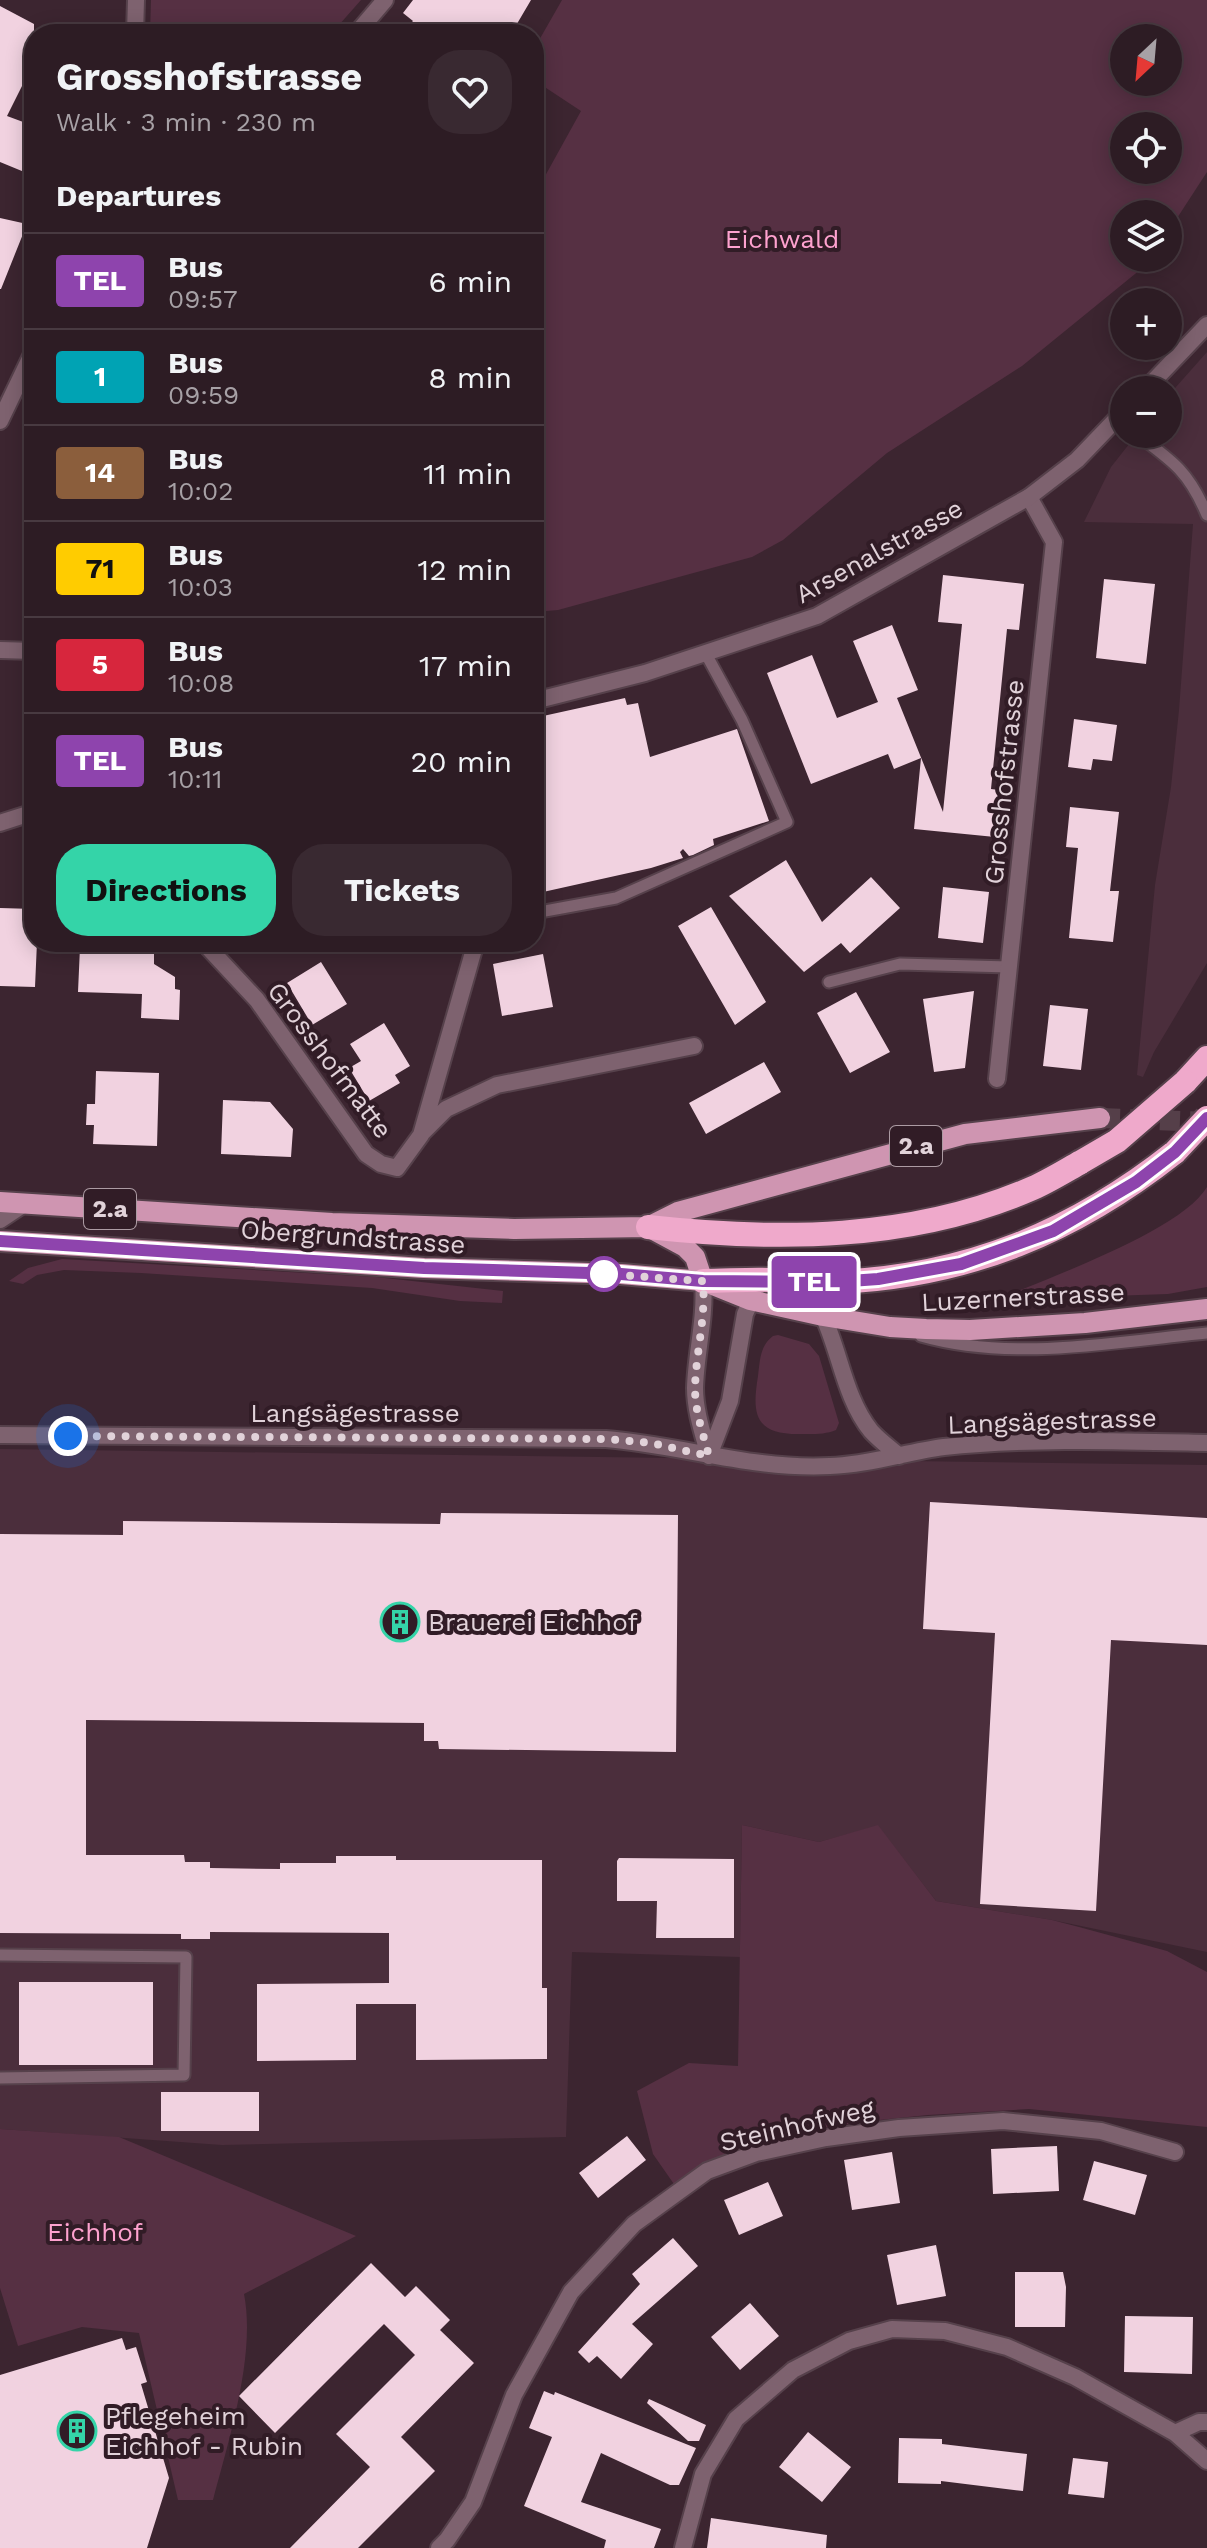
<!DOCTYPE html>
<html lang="en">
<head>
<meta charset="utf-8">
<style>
	body { margin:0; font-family:"Work Sans",sans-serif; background:#392931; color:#f1f3f6; height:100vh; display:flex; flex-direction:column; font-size:30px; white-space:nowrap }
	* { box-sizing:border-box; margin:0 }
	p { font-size:26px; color:#a7a1a6 }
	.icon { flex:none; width:44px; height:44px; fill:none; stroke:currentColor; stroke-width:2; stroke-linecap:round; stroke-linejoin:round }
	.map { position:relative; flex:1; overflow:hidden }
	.panel { position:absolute; left:24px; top:24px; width:520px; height:928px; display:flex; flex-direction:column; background:#2d1c24; border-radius:32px; box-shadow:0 4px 20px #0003,0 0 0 2px #483a41 }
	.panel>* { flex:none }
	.badge { padding:0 16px; border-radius:6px; font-size:28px; line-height:52px }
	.needle { width:52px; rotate:206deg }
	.fabs { position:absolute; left:1110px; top:24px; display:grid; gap:16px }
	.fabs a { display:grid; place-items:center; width:72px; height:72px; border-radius:50%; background:#2d1c24; box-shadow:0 4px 20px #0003,0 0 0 2px #483a41; font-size:40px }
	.you { position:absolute; width:40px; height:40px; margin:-20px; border:6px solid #fff; border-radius:50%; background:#1a73e8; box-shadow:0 0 0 12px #1a73e833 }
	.map>.badge { position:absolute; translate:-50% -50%; box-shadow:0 0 0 4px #fff }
	h2 { padding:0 32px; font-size:30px; line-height:72px }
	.round { display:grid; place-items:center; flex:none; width:84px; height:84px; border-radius:32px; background:#392931 }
	.overview { display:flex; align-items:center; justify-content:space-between; height:136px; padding:0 32px }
	h1 { font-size:38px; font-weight:700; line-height:60px }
	.button { display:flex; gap:16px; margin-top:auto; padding:16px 32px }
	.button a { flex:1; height:92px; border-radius:32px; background:#34d4a8; color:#111; font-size:32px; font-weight:700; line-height:92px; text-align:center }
	.button a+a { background:#392931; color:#f1f3f6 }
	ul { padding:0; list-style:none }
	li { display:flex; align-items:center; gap:24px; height:96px; padding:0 32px; border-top:2px solid #483a41 }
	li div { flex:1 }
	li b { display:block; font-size:30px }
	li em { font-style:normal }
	li .badge { min-width:88px; font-weight:700; text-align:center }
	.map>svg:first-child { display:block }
	.built { fill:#4b2e3c }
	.green { fill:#563043; fill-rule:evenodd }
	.building { fill:#f1d2e0 }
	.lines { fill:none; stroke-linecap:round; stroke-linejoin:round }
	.primary-tunnel { stroke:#553f49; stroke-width:20; stroke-dasharray:20 10; stroke-linecap:butt }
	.service-casing { stroke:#56414b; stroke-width:15 }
	.minor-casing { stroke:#56414b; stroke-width:20 }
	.tertiary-casing { stroke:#56414b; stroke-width:20 }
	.primary-casing { stroke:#56414b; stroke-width:24 }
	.motorway-casing { stroke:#56414b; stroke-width:28 }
	.service { stroke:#7e626f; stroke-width:11 }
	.minor { stroke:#7e626f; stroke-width:16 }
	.tertiary { stroke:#7e626f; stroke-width:16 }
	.primary { stroke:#cf95b1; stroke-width:20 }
	.motorway { stroke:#efa9cb; stroke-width:24 }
	.motorway-bridge-casing { stroke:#56414b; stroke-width:28; stroke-linecap:butt }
	.motorway-bridge { stroke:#efa9cb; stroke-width:24 }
	.line-casing { stroke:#fff; stroke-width:18 }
	.line { stroke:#8e44ad; stroke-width:12 }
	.walk { stroke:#e1d2d9; stroke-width:8; stroke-dasharray:0 14.4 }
	.stop-dot { fill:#fff; stroke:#8e44ad; stroke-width:4 }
	.labels { text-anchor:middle; stroke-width:8; stroke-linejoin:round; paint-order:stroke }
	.shield { fill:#311c26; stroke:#ac9ba3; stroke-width:2 }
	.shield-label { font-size:24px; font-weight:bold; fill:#e1d2d9 }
	.park-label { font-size:26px; fill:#fea2cf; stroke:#311c26 }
	.street-label { font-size:26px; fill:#e1d2d9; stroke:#311c26 }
	.poi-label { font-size:26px; fill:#e1d2d9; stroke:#311c26; text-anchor:start }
</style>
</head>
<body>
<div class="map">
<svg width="1207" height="2548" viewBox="0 0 1207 2548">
	<rect width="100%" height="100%" fill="#3c2530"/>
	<!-- built -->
	<path class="built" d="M1207,352v611l-53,89 -11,25 -6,-2 18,-190 16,-98 8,-77 14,-186 -109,-2 27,-55 26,-33h31v-38z
		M0,1449l1207,16v487l-155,-32 -116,-19 -58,-75 -59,16 -77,-17 -2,132 -168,-5 -6,185 -344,8 -222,-16z"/>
	<!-- green -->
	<path class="green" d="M151,0h210l-30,34h-181z
		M562,0h645v172l-39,60v-18h-44v44h27l-5,7 -124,101 -135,87 -104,87 -31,17 -194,53 -24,2v-416l47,-85 -47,-31v-31zM1168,38v44h-44v-44zM1168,126v44h-44v-44z
		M1207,1187v100l-39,7 -171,6c50,-22 184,-69 210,-113z
		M62,1259l314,18 127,14 -1,12 -42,-2 -88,-13 -231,-15 -77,-3 -27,5 -14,9 -14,-3 19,-13z
		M778,1335l31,9 10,12 20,67 -3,7c-12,5 -25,4 -38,4 -44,0 -46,-21 -40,-58 2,-16 2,-30 15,-40z
		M742,1825l77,17 59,-17 58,76 116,19 27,7 88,24 40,21v155l-178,-18 -101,6 -68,7 -64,10 -60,22 -60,33 -23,-33 -16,-63 52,-28 49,3z
		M0,2129l119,8 237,99 -112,58c12,61 -15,145 -31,206h-35l-39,-167 -57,-6 -64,19 -18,-58z"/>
	<!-- building -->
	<path class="building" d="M413,0h118l-20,34h-110l12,-13 -10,-8z
		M0,6l34,18v38l-27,54 27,10v50l-34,-14z
		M0,218l27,6 -26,65h-1z
		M943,575l81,9 -5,46 -12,-1 -16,160 8,1 -4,47 -81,-8 7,-71 -27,11 -6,-15 -77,30 -44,-111 45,-18 25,63 41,-16 -25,-61 39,-16 26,65 -21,8 46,114 19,-188 -24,-2z
		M1104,579l51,5 -9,80 -50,-6z
		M625,698l2,7 11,-2 12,54 87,-28 32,92 -56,18 1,6 -21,10 -4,1 -6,-7 -3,3 3,6 -32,10 -117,26v-176z
		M1074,719l43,6 -5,36 -19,-2 -2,11 -23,-3z
		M1070,807l49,5 -9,79h9l-6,51 -44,-4 9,-90 -12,-1z
		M786,860l36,62 49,-45 29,31 -50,45 -9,-10 -37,29 -75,-76z
		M943,887l46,5 -6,51 -45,-5z
		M711,907l55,95 -31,23 -57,-99z
		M0,908l34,1v33h3l-2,45 -35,-1z
		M84,942h37v7h33v15l21,13v12l5,1 -1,30 -38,-2 1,-24 -64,-2 2,-45h4z
		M543,954l10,53 -51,9 -9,-52z
		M321,962l26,42 -35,21 -25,-42z
		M974,991l-9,77 -31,4 -11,-73z
		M856,992l34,60 -40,21 -33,-60z
		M1050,1005l38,4 -7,61 -38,-4z
		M384,1023l26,43 -15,9 5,8 -31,18 -20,-33 12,-7 -11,-17z
		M764,1062l17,30 -75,42 -17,-31z
		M96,1071l63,2 -2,73 -64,-2 1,-19h-8l1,-21h8z
		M223,1100l47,2 23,27 -2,28 -70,-3z
		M930,1502l277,16v127l-96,-5 -15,271 -116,-7 15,-271 -72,-4z
		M441,1513l237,2 -2,237 -237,-3 -1,-8h-14v-18l-338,-3v135h98l1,7h25v6l70,1v-6h56v-7h60v4h146v128h5v71l-131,1v-56h-60v56l-99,1v-77l132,-1v-50l-179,-1v7h-29v-5l-181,-1v-399l123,1v-14l317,3z
		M619,1858l115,1v79h-78l1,-37h-40v-40z
		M19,1982h134v83h-134z
		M161,2092h98v39h-98z
		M627,2136l19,24 -48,38 -19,-25z
		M1057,2146l2,45 -66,3 -2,-45z
		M892,2152l8,51 -48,7 -8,-50z
		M1094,2161l53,14 -12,40 -52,-15z
		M768,2182l15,34 -44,19 -15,-35z
		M673,2238l25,28 -66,58 21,20 -32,35 -24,-23 -8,7 -11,-11 62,-68 -8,-10z
		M936,2245l10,51 -49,9 -10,-50z
		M371,2263l34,34 11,-11 34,34 -10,10 34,33 -73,74 34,34 -77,77h-68l80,-81 -34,-33 79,-79 -31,-31 -109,109 -36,-37z
		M1015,2272h48l3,15 -1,40h-50z
		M750,2303l29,33 -39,34 -29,-33z
		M1125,2316l68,1 -1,57 -68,-2z
		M122,2338l4,12 10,-3 11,35 -6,2 28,94 -22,70h-147v-173z
		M544,2391l10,4 1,-3 141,56 -17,37h-9l-69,-32 -20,49 80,27 -7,19h-50l2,-8 -82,-34 28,-69 -23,-9z
		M649,2399l57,26 -7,16h-11l-41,-38z
		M808,2432l43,35 -29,35 -43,-35z
		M899,2438l43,1v5l85,10 -4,37 -82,-10v3l-43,-1z
		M1073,2458l35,4 -4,36 -36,-4z
		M711,2518l116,17 -1,13h-119z"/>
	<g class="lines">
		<!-- primary-tunnel -->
		<path class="primary-tunnel" d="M1100,1118l107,4"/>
		<defs>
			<path id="service" d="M1136,434c37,27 53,38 71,81
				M534,913l82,-15 171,-76 -45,-102 -36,-66
				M829,982l71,-18 109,3
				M921,1336c91,26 193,6 286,-3
				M0,1955l186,2 -2,118 -184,3"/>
			<path id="minor" d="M356,34l29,-34
				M0,650l34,1
				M203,942l54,58 109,154 15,10 16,4 24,-33 55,-193
				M997,1079l57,-537 -25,-45
				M422,1133l24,-24 51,-24 197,-39
				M0,1220l24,-16
				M703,1281c3,37 -7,71 -8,107 0,23 8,46 14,68
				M823,1316c17,36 22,83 48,115 8,9 19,17 28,25
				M0,1435l606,4c75,6 147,31 224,27 38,-1 76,-14 114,-19 87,-9 176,-6 263,-4
				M709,1456l21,-55 15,-87 11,-24
				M1175,2433l24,-11h8
				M439,2548l8,-8 26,-38 41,-107 57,-103 63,-68 73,-53 49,-18 70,-15 73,-10 104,-7 98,10 74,21
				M683,2548l20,-74 33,-55 57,-49 56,-29 43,-12 53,2 62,16 68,30 100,56 32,28"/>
			<path id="tertiary" d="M135,34l1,-34
				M1145,390l62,-65
				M0,421l34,-71
				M534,701l111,-28 172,-57 212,-119 48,-37 47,-49
				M0,823l34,-11"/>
			<path id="primary" d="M0,1202l332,21 182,6 134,-2 37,20 10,10 8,24
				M648,1227l30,-15 287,-78 135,-16
				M0,1241l424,27 197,6 82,7 47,19 73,16 67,11 36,2 44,1 115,-7 122,-14"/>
			<path id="motorway" d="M1185,1082l22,-24
				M648,1227c128,14 264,14 385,-39 16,-7 32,-17 48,-26
				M703,1281c23,0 46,-2 68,-1 22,1 45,3 67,2 130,-6 236,-50 337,-130"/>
		</defs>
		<!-- service casing -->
		<use href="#service" class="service-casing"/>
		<!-- minor casing -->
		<use href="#minor" class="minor-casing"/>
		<!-- tertiary casing -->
		<use href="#tertiary" class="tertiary-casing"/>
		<!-- primary casing -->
		<use href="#primary" class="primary-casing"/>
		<!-- motorway casing -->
		<use href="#motorway" class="motorway-casing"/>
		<!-- service -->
		<use href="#service" class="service"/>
		<!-- minor -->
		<use href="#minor" class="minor"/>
		<!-- tertiary -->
		<use href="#tertiary" class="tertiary"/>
		<!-- primary -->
		<use href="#primary" class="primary"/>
		<!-- motorway -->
		<use href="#motorway" class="motorway"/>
		<defs>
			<path id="motorway-bridge" d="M1175,1152l32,-34
				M1081,1162l36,-21 68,-59"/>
		</defs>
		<!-- motorway-bridge casing -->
		<use href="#motorway-bridge" class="motorway-bridge-casing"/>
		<!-- motorway-bridge -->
		<use href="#motorway-bridge" class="motorway-bridge"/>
	</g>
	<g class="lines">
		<defs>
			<path id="line" d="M0,1241l424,27 197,6 82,7 133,1 42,-3 83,-15 92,-33 83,-49 39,-30 32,-34"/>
		</defs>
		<!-- line casing -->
		<use href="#line" class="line-casing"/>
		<!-- line -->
		<use href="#line" class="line"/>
		<!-- walk -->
		<path class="walk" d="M68,1436l538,3 45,4 58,13c-6,-22 -14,-45 -14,-68 1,-36 11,-70 8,-107l-99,-7"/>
	</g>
	<!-- icons -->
	<defs>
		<symbol id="building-ring" viewBox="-11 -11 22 22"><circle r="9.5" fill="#311c26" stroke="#34d4a8" stroke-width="1.5"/><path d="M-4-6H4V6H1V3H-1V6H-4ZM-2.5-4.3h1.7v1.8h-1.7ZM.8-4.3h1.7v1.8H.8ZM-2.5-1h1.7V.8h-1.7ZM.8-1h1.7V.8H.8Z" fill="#34d4a8"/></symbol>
	</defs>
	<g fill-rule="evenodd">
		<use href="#building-ring" x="378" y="1600" width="44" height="44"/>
		<use href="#building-ring" x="55" y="2409" width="44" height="44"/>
	</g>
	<!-- markers -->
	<circle class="stop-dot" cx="604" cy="1274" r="16"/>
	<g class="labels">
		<!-- shield labels -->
		<g class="shield">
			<rect x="890" y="1126" width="52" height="40" rx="6"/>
			<rect x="84" y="1189" width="52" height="40" rx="6"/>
		</g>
		<g class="shield-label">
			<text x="916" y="1154">2.a</text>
			<text x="110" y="1217">2.a</text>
		</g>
		<!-- park labels -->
		<g class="park-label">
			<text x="782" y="248">Eichwald</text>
			<text x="95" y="2241">Eichhof</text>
		</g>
		<!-- street labels -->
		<g class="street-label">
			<text transform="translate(879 551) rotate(-29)" y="9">Arsenalstrasse</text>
			<text transform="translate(1004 782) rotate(-84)" y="9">Grosshofstrasse</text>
			<text transform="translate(330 1060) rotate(53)" y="9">Grosshofmatte</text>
			<text transform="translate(353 1237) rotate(4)" y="9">Obergrundstrasse</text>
			<text transform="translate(1023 1297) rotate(-3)" y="9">Luzernerstrasse</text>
			<text x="355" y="1422">Langsägestrasse</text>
			<text transform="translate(1052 1421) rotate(-2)" y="9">Langsägestrasse</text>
			<text transform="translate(797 2125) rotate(-13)" y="9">Steinhofweg</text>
		</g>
		<!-- poi labels -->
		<g class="poi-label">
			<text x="428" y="1631">Brauerei Eichhof</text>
			<text x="105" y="2425">Pflegeheim<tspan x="105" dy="30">Eichhof - Rubin</tspan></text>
		</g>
	</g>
</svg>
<div class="fabs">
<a><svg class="needle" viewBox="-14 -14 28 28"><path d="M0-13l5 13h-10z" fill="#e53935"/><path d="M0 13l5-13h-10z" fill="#a7a1a6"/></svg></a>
<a><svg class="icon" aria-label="locate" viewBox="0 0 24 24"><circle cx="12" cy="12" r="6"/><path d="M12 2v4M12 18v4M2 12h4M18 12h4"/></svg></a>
<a><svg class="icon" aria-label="layers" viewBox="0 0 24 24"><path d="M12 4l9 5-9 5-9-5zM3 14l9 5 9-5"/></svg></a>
<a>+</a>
<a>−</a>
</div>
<div class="you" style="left:68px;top:1436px"></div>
<b class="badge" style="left:814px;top:1282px;background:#8e44ad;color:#fff">TEL</b>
<section class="panel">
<div class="overview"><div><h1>Grosshofstrasse</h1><p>Walk · 3 min · 230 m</p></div><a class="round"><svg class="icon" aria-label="heart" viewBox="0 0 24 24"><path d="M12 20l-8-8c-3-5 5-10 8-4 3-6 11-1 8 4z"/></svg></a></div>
<h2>Departures</h2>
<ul>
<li><span class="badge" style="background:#8e44ad;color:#fff">TEL</span><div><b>Bus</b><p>09:57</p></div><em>6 min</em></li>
<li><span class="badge" style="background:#00a3b4;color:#fff">1</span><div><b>Bus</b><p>09:59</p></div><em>8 min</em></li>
<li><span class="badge" style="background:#8b5e3c;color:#fff">14</span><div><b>Bus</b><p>10:02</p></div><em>11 min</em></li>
<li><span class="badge" style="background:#fc0;color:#111">71</span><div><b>Bus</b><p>10:03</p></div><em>12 min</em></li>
<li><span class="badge" style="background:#d7263d;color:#fff">5</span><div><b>Bus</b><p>10:08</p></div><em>17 min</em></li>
<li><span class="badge" style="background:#8e44ad;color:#fff">TEL</span><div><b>Bus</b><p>10:11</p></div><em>20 min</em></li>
</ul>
<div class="button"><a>Directions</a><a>Tickets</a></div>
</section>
</div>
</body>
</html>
